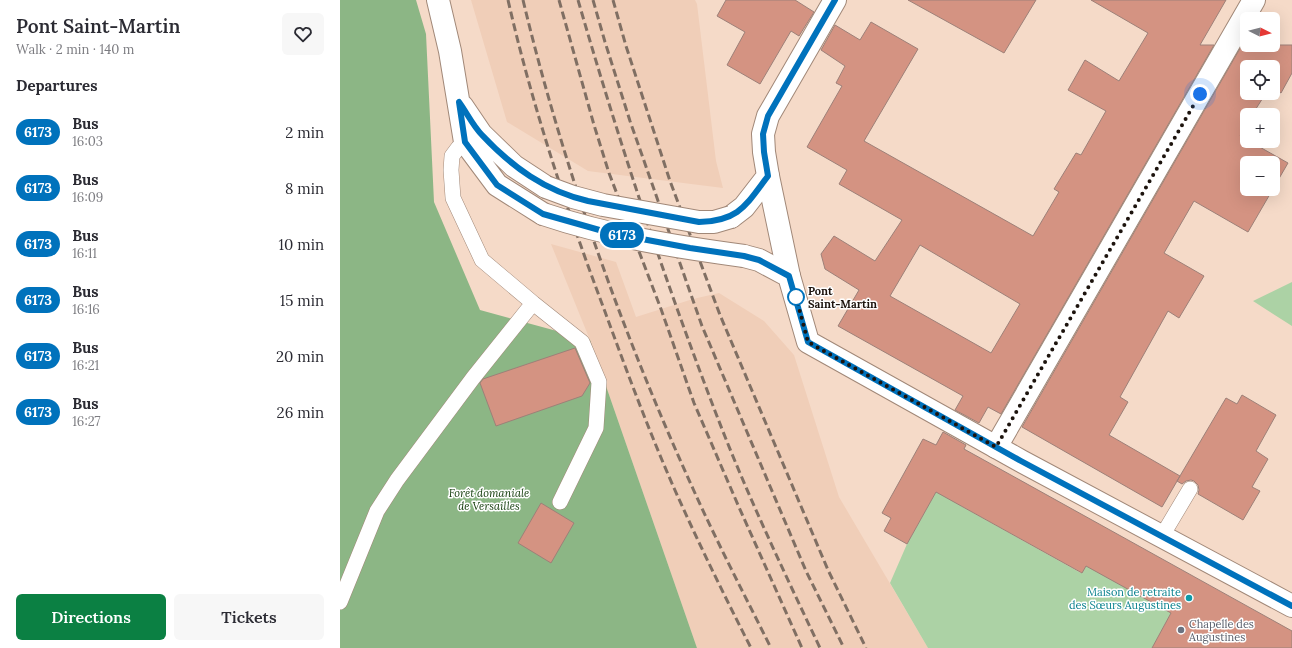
<!DOCTYPE html>
<html lang="en">
<head>
<meta charset="utf-8">
<style>
	body { margin:0; font-family:Lora,serif; background:#f7f7f7; color:#2b2b33; height:100vh; display:flex; flex-direction:column; font-size:15px; white-space:nowrap }
	* { box-sizing:border-box; margin:0 }
	p { font-size:13px; color:#7c7c81 }
	.icon { flex:none; width:22px; height:22px; fill:none; stroke:currentColor; stroke-width:2; stroke-linecap:round; stroke-linejoin:round }
	.map { position:relative; flex:1; overflow:hidden }
	.sheet { display:flex; flex-direction:column; background:#fff; width:340px }
	.sheet>* { flex:none }
	.badge { padding:0 8px; border-radius:13px; font-size:14px; line-height:26px }
	.needle { width:26px; rotate:96deg }
	.buttons { position:absolute; left:900px; top:12px; display:grid; gap:8px }
	.buttons a { display:grid; place-items:center; width:40px; height:40px; border-radius:6px; background:#fff; box-shadow:0 4px 16px #0002; font-size:20px }
	.you { position:absolute; width:20px; height:20px; margin:-10px; border:3px solid #fff; border-radius:50%; background:#1a73e8; box-shadow:0 0 0 6px #1a73e833 }
	.map>.badge { position:absolute; translate:-50% -50%; box-shadow:0 0 0 2px #fff }
	h2 { padding:0 16px; font-size:15px; line-height:36px }
	.round { display:grid; place-items:center; flex:none; width:42px; height:42px; border-radius:6px; background:#f7f7f7 }
	.overview { display:flex; align-items:center; justify-content:space-between; height:68px; padding:0 16px }
	h1 { font-size:19px; font-weight:600; line-height:30px }
	.action { display:flex; gap:8px; margin-top:auto; padding:8px 16px }
	.action a { flex:1; height:46px; border-radius:6px; background:#0b8043; color:#fff; font-size:16px; font-weight:600; line-height:46px; text-align:center }
	.action a+a { background:#f7f7f7; color:#2b2b33 }
	ul { padding:0; list-style:none }
	li { display:flex; align-items:center; gap:12px; height:56px; padding:0 16px }
	li div { flex:1 }
	li b { display:block; font-size:15px }
	li em { font-style:normal }
	li .badge { min-width:44px; font-weight:700; text-align:center }
	main { display:flex; flex:1; min-height:0 }
	.map>svg:first-child { display:block }
	.built { fill:#f0ceb8 }
	.green { fill:#acd2a5 }
	.forest { fill:#8cb685 }
	.building { fill:#d49382; stroke:#9d8078; fill-rule:evenodd }
	.lines { fill:none; stroke-linecap:round; stroke-linejoin:round }
	.lane-casing { stroke:#a18878; stroke-width:16 }
	.street-casing { stroke:#a18878; stroke-width:24 }
	.secondary-casing { stroke:#a18878; stroke-width:24 }
	.lane { stroke:#fff; stroke-width:15 }
	.street { stroke:#fff; stroke-width:22 }
	.secondary { stroke:#fff; stroke-width:22 }
	.rail { stroke:#806f63; stroke-width:3; stroke-dasharray:8 4; stroke-linecap:butt }
	.secondary-bridge-casing { stroke:#a18878; stroke-width:24; stroke-linecap:butt }
	.secondary-bridge { stroke:#fff; stroke-width:22 }
	.line-casing { stroke:#fff; stroke-width:9 }
	.line { stroke:#0072bc; stroke-width:6 }
	.walk { stroke:#1d140e; stroke-width:4; stroke-dasharray:0 7.2 }
	.stop-dot { fill:#fff; stroke:#0072bc; stroke-width:2 }
	.culture-dot { fill:#0f9aa8; stroke:#fff; stroke-width:1.5 }
	.worship-dot { fill:#6b7280; stroke:#fff; stroke-width:1.5 }
	.labels { text-anchor:middle; stroke-width:3; stroke-linejoin:round; paint-order:stroke }
	.stop-label { font-size:11px; font-weight:bold; fill:#1d140e; stroke:#fff; text-anchor:start }
	.park-label { font-size:11px; font-style:italic; fill:#0d3805; stroke:#fff }
	.culture-label { font-size:11px; fill:#0d838f; stroke:#fff; text-anchor:end }
	.worship-label { font-size:11px; fill:#5b616d; stroke:#fff; text-anchor:start }
</style>
</head>
<body>
<main>
<section class="sheet">
<div class="overview"><div><h1>Pont Saint-Martin</h1><p>Walk · 2 min · 140 m</p></div><a class="round"><svg class="icon" aria-label="heart" viewBox="0 0 24 24"><path d="M12 20l-8-8c-3-5 5-10 8-4 3-6 11-1 8 4z"/></svg></a></div>
<h2>Departures</h2>
<ul>
<li><span class="badge" style="background:#0072bc;color:#fff">6173</span><div><b>Bus</b><p>16:03</p></div><em>2 min</em></li>
<li><span class="badge" style="background:#0072bc;color:#fff">6173</span><div><b>Bus</b><p>16:09</p></div><em>8 min</em></li>
<li><span class="badge" style="background:#0072bc;color:#fff">6173</span><div><b>Bus</b><p>16:11</p></div><em>10 min</em></li>
<li><span class="badge" style="background:#0072bc;color:#fff">6173</span><div><b>Bus</b><p>16:16</p></div><em>15 min</em></li>
<li><span class="badge" style="background:#0072bc;color:#fff">6173</span><div><b>Bus</b><p>16:21</p></div><em>20 min</em></li>
<li><span class="badge" style="background:#0072bc;color:#fff">6173</span><div><b>Bus</b><p>16:27</p></div><em>26 min</em></li>
</ul>
<div class="action"><a>Directions</a><a>Tickets</a></div>
</section>
<div class="map">
<svg width="952" height="648" viewBox="0 0 952 648">
	<rect width="100%" height="100%" fill="#f5dac8"/>
	<!-- built -->
	<path class="built" d="M131,0h224l2,4 19,157 7,27 -135,-17 -81,-49z
		M211,244l65,18 20,55 57,-18 26,-6 45,28 30,34 45,142 89,151h-231l-107,-308z"/>
	<!-- green -->
	<path class="green" d="M952,282v44l-39,-25z
		M612,463l9,43 120,67 16,-26 74,66 -19,35h-224l-38,-65 17,-39z"/>
	<!-- forest -->
	<path class="forest" d="M0,0h76l10,34 8,168 46,108 110,30 107,308h-357z"/>
	<!-- building -->
	<path class="building" d="M386,0h69l19,12 -15,24 -8,-5 -31,53 -33,-19 18,-33 -28,-16z
		M568,0h128l-32,53z
		M751,0h135l-26,45h14l-213,369 -13,-7 -9,16 -24,-13 8,-14 -125,-70 21,-36 -34,-21 -4,-15 13,-18 41,25 27,-41 -63,-36 8,-14 -40,-23 35,-61 -6,-3 9,-17 -24,-16 14,-25 25,15 11,-18 47,27 -54,92 169,95 26,-44 -5,-3 22,-36 5,2 25,-44 -38,-21 17,-30 34,21 29,-48zM580,245l100,59 -29,49 -101,-57z
		M902,45h50v28l-11,20 -8,-5v-21h-26v26h19l-14,22h-5v9l-7,12 7,4v1h2l39,22 -40,69 -54,-31 -30,52 40,23 -25,42 -11,-7 -48,86 8,5 -19,33 71,41 -18,31 -140,-80zM907,163h26v26h-26z
		M235,348l15,35 -8,13 -86,30 -16,-43 3,-4z
		M902,395l34,20 -20,36 12,8 -16,28 8,4 -17,29 -45,-26 1,-4 -1,-5 -4,-4 -3,-1 -5,1 -4,3 -5,-3 49,-83 11,6z
		M603,432l23,13 -2,4 328,182v17h-140l19,-35 -85,-47 -4,7 -146,-81 -29,52 -23,-13 7,-13 -9,-5 41,-74 13,6z
		M201,503l33,20 -23,40 -33,-20z"/>
	<g class="lines">
		<defs>
			<path id="lane" d="M193,303l49,39 17,40 -3,46 -36,74
				M822,536l28,-47
				M0,602l37,-91 20,-31 76,-102 60,-75 -51,-43 -29,-62 -2,-28 1,-14 6,-8 15,-10"/>
			<path id="street" d="M428,176l21,100
				M656,447l258,-447"/>
			<path id="secondary" d="M98,0l12,51 15,91 32,43 46,29
				M122,106l19,28 33,32 32,21
				M391,217l13,-10 24,-31 -4,-24 -1,-18 5,-18 67,-116
				M404,256l15,4 30,16 19,66 213,119 271,145"/>
		</defs>
		<!-- lane casing -->
		<use href="#lane" class="lane-casing"/>
		<!-- street casing -->
		<use href="#street" class="street-casing"/>
		<!-- secondary casing -->
		<use href="#secondary" class="secondary-casing"/>
		<!-- lane -->
		<use href="#lane" class="lane"/>
		<!-- street -->
		<use href="#street" class="street"/>
		<!-- secondary -->
		<use href="#secondary" class="secondary"/>
		<!-- rail -->
		<path class="rail" d="M168,0c24,105 58,208 96,309 22,60 44,120 70,179 24,54 50,107 77,160
			M183,0c40,167 100,335 171,491 24,53 51,105 77,157
			M219,0l35,125 15,48 52,136 33,94 44,102 64,143
			M238,0c42,145 89,288 144,429 29,74 64,147 98,219
			M253,0l12,42 25,79 72,205 104,245 38,77
			M273,0l13,46 44,135 50,134 108,255 38,78"/>
		<defs>
			<path id="secondary-bridge" d="M206,187l27,10 30,8 96,17h15l17,-5
				M203,214c65,22 133,33 201,42"/>
		</defs>
		<!-- secondary-bridge casing -->
		<use href="#secondary-bridge" class="secondary-bridge-casing"/>
		<!-- secondary-bridge -->
		<use href="#secondary-bridge" class="secondary-bridge"/>
	</g>
	<g class="lines">
		<defs>
			<path id="line" d="M495,0l-67,116 -5,18 1,18 4,24c-22,29 -29,45 -69,46l-111,-21c-43,-10 -76,-34 -106,-66 -9,-9 -15,-22 -23,-33l6,40 32,43 46,29 67,19 80,15 54,8 15,4 30,16 19,66 213,119 271,145"/>
		</defs>
		<!-- line casing -->
		<use href="#line" class="line-casing"/>
		<!-- line -->
		<use href="#line" class="line"/>
		<!-- walk -->
		<path class="walk" d="M456,297l12,45 188,105 204,-353"/>
	</g>
	<!-- markers -->
	<circle class="stop-dot" cx="456" cy="297" r="8"/>
	<circle class="culture-dot" cx="849" cy="598" r="4"/>
	<circle class="worship-dot" cx="841" cy="630" r="4"/>
	<g class="labels">
		<!-- stop labels -->
		<g class="stop-label">
			<text x="468" y="295">Pont<tspan x="468" dy="13">Saint-Martin</tspan></text>
		</g>
		<!-- park labels -->
		<g class="park-label">
			<text x="149" y="497">Forêt domaniale<tspan x="149" dy="13">de Versailles</tspan></text>
		</g>
		<!-- culture labels -->
		<g class="culture-label">
			<text x="841" y="596">Maison de retraite<tspan x="841" dy="13">des Sœurs Augustines</tspan></text>
		</g>
		<!-- worship labels -->
		<g class="worship-label">
			<text x="849" y="628">Chapelle des<tspan x="849" dy="13">Augustines</tspan></text>
		</g>
	</g>
</svg>
<div class="buttons">
<a><svg class="needle" viewBox="-14 -14 28 28"><path d="M0-13l5 13h-10z" fill="#e53935"/><path d="M0 13l5-13h-10z" fill="#7c7c81"/></svg></a>
<a><svg class="icon" aria-label="locate" viewBox="0 0 24 24"><circle cx="12" cy="12" r="6"/><path d="M12 2v4M12 18v4M2 12h4M18 12h4"/></svg></a>
<a>+</a>
<a>−</a>
</div>
<div class="you" style="left:860px;top:94px"></div>
<b class="badge" style="left:282px;top:235px;background:#0072bc;color:#fff">6173</b>
</div>
</main>
</body>
</html>
